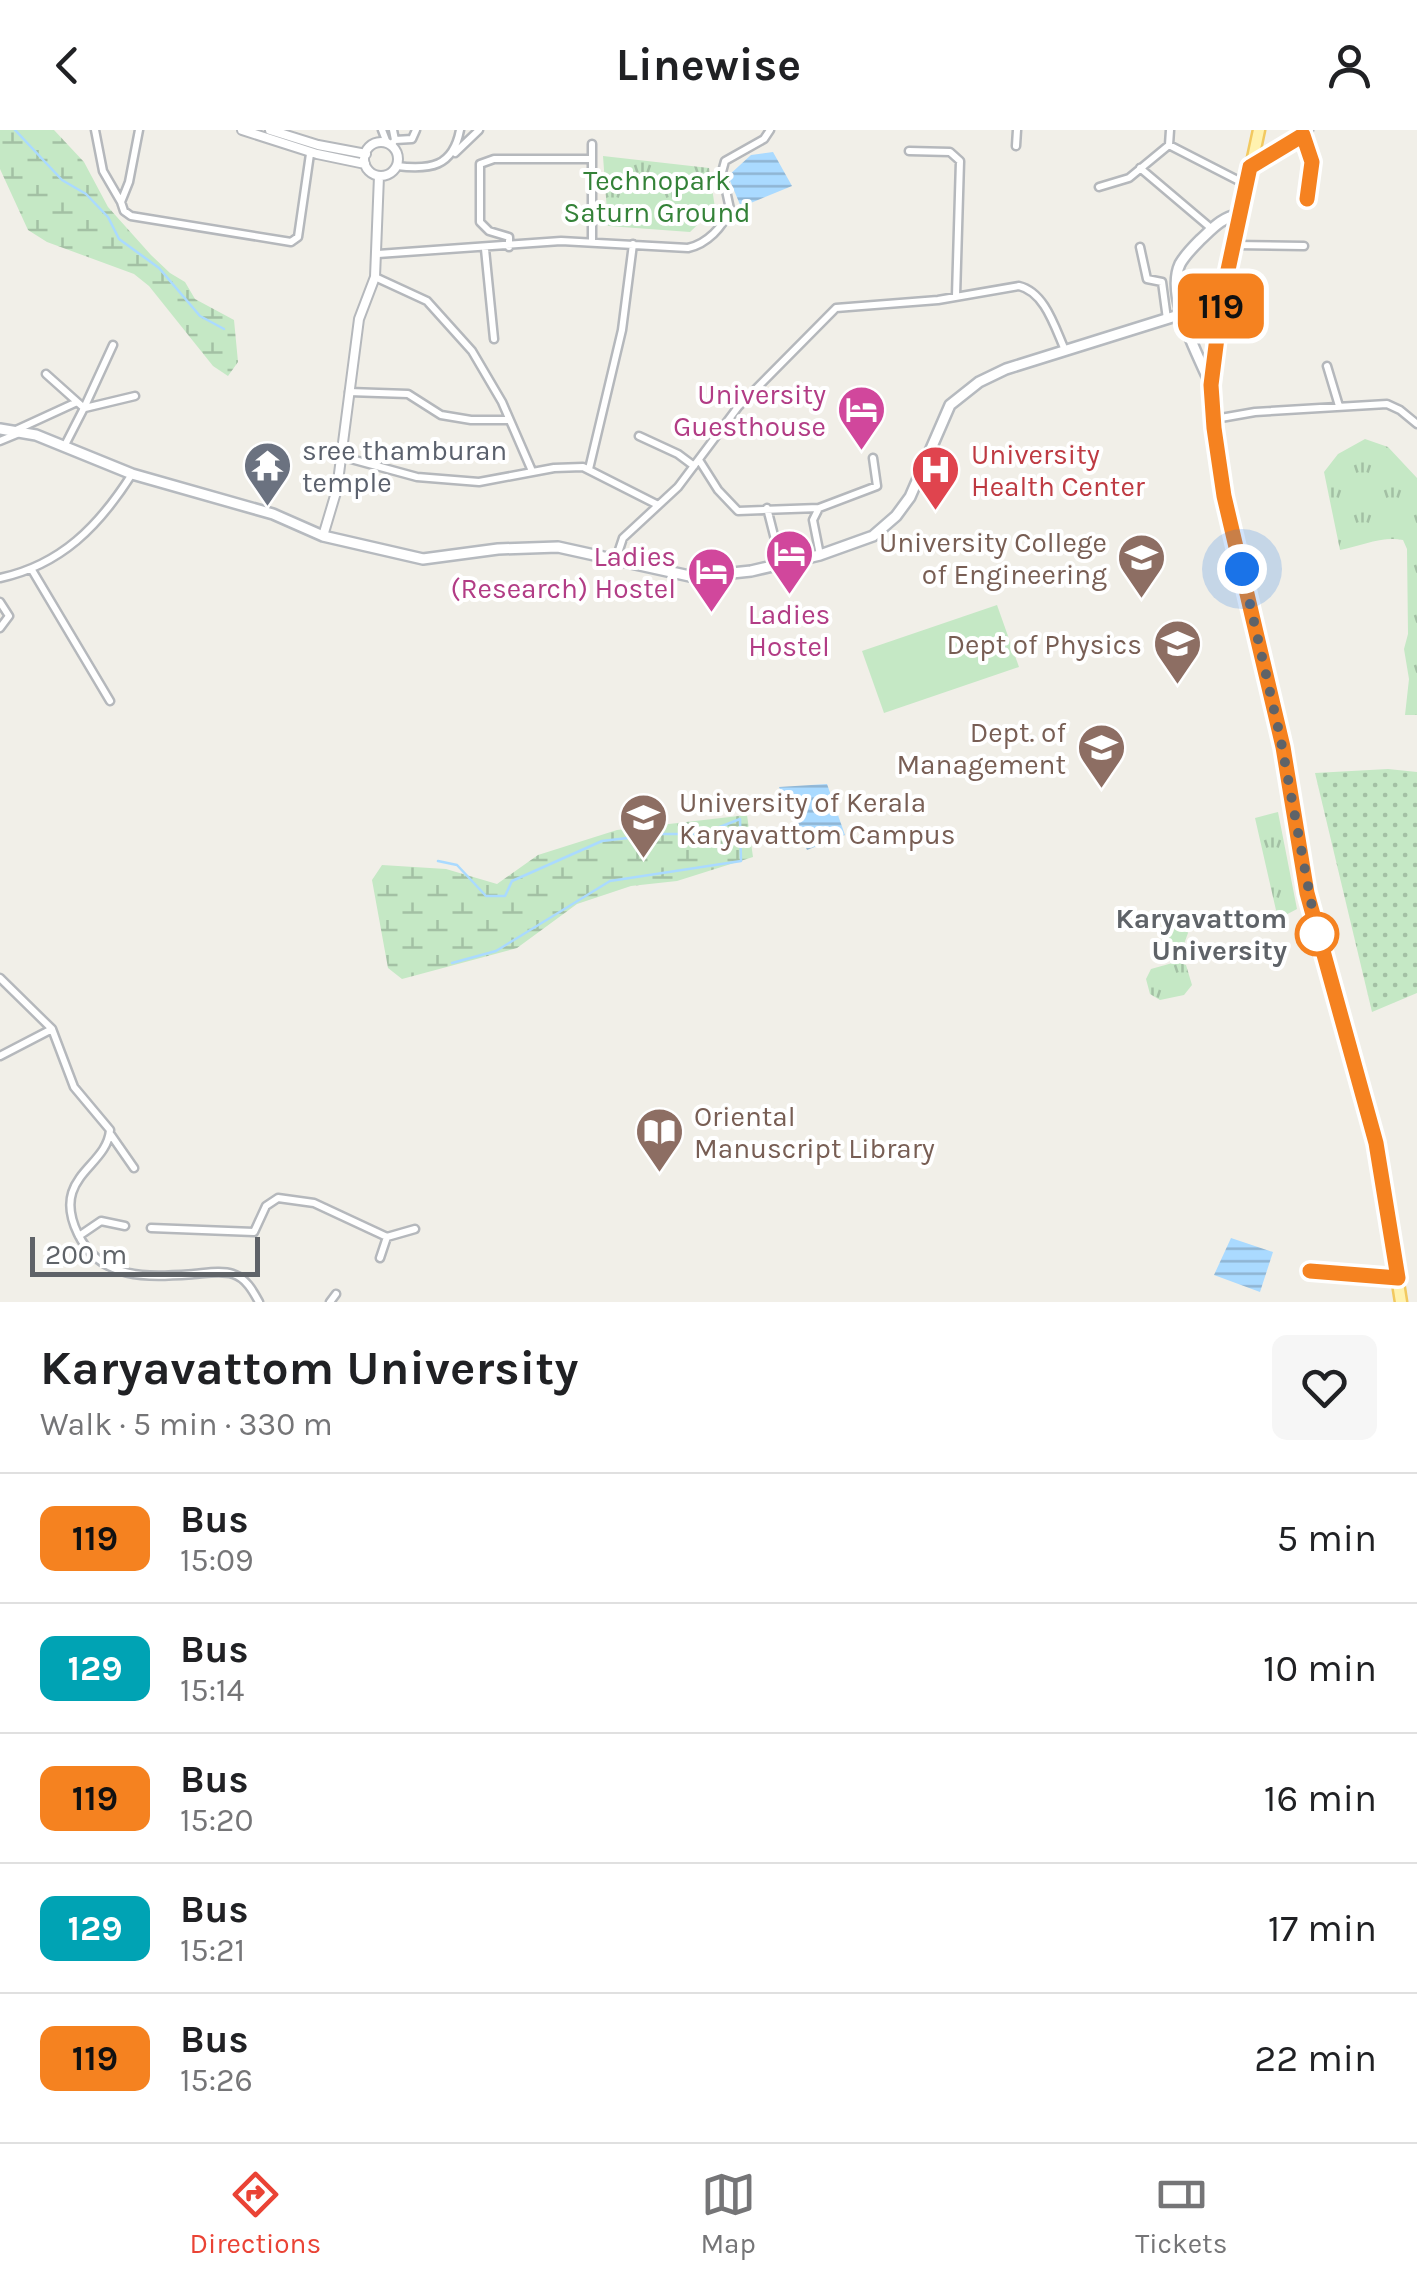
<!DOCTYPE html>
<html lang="en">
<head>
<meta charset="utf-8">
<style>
	body { margin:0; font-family:Karla,sans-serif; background:#f6f6f6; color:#202124; height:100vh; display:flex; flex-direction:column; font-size:38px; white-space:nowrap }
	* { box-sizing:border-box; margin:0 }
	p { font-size:32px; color:#757577 }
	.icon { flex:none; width:55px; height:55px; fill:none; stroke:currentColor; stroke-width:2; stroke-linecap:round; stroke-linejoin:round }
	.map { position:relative; height:1172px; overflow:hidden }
	.panel { display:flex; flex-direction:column; background:#fff; flex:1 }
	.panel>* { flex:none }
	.badge { padding:0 20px; border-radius:15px; font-size:35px; line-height:65px }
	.scale { position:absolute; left:30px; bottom:25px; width:230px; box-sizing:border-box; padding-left:10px; border:5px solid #5f6368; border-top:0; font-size:28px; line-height:35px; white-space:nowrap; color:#5f6368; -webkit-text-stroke:8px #fff; paint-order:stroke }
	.you { position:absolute; width:50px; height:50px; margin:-25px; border:8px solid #fff; border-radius:50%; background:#1a73e8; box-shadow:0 0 0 15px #1a73e833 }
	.map>.badge { position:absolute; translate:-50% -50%; box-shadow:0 0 0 5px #fff }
	.round { display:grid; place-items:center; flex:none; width:105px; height:105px; border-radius:15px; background:#f6f6f6 }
	.overview { display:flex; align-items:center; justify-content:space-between; height:170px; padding:0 40px }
	h1 { font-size:48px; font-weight:700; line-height:75px }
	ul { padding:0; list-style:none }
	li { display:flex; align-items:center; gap:30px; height:130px; padding:0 40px; border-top:2px solid #e0e0e0 }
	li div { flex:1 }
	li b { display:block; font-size:38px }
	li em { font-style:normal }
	li .badge { min-width:110px; font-weight:700; text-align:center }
	header { display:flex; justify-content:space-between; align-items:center; height:130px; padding:0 40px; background:#fff; font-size:45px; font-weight:700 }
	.menu { display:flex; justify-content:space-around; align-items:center; height:140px; border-top:2px solid #e0e0e0; background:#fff; font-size:28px; color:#757577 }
	.menu a { display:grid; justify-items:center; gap:5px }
	.menu .selected { color:#ea4335 }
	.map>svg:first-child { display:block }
	.grass { fill:url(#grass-dots) }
	.wetland { fill:url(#wetland-marsh) }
	.park { fill:url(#park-tufts) }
	.pitch { fill:#c5e8c5 }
	.water { fill:url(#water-rules) }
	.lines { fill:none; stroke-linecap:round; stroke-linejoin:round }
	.stream { stroke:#aadaff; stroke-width:2.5 }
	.minor-casing { stroke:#b5b8bc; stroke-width:11 }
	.tertiary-casing { stroke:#b5b8bc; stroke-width:12 }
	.secondary-casing { stroke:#b6babf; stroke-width:14 }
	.primary-casing { stroke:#f2c960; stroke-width:15 }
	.minor { stroke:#fff; stroke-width:6 }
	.tertiary { stroke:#fff; stroke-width:8 }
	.secondary { stroke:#fff; stroke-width:9 }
	.primary { stroke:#fff2af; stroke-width:10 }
	.line-casing { stroke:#fff; stroke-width:22 }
	.line { stroke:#f58220; stroke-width:15 }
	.walk { stroke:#5f6368; stroke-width:10; stroke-dasharray:0 18 }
	.stop-dot { fill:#fff; stroke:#f58220; stroke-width:5 }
	.labels { text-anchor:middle; stroke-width:8; stroke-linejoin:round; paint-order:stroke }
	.park-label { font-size:28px; fill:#348238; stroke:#fff }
	.hotel-label { font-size:28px; fill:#b23c85; stroke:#fff; text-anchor:end }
	.worship-label { font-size:28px; fill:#5b616d; stroke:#fff; text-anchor:start }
	.health-label { font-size:28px; fill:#be3a42; stroke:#fff; text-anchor:start }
	.education-label { font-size:28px; fill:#785e54; stroke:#fff; text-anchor:end }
	.stop-label { font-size:28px; font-weight:bold; fill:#5f6368; stroke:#fff; text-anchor:end }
</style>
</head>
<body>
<header><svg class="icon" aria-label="back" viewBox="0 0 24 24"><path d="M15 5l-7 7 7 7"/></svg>Linewise<svg class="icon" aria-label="person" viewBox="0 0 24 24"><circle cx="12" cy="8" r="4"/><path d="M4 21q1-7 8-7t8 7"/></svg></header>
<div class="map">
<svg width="1417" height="1172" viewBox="0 0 1417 1172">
	<defs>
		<pattern id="grass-dots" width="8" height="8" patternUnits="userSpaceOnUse" patternTransform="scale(2.5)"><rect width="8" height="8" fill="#c5e8c5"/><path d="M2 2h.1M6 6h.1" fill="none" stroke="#a3c0a4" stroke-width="1.8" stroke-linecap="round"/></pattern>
		<pattern id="wetland-marsh" width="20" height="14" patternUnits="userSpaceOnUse" patternTransform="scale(2.5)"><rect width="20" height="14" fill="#c5e8c5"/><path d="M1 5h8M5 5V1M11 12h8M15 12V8" fill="none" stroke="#a3c0a4"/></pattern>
		<pattern id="park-tufts" width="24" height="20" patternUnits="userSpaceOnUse" patternTransform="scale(2.5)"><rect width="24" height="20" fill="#c5e8c5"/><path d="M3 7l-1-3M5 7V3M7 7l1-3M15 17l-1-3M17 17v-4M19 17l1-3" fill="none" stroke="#a3c0a4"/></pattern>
		<pattern id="water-rules" width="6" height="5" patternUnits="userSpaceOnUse" patternTransform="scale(2.5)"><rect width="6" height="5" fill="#aadaff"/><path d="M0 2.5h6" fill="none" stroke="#8eb4d2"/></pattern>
	</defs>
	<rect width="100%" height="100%" fill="#f1efe8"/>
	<!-- grass -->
	<path class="grass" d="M1388,639l29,3v221l-45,19 -57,-239z"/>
	<!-- wetland -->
	<path class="wetland" d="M0,0h54l30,32 24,45 43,48 19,18 15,9 10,17 39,21 4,42 -10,14 -15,-10 -64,-80 -15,-12 -87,-32 -19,-12 -28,-61z
		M747,685l6,42 -76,24 -46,5 -54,18 -60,44 -115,31 -14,-11 -16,-88 10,-15 64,4 51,15 41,-29 79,-25z"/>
	<!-- park -->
	<path class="park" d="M603,26l106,12 6,40 -25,24 -82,-6z
		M1365,309l23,8 29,31v237h-12l4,-36 -5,-30 4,-15 -1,-85 -4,-9c-22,-4 -41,6 -63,10l-16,-78 14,-18z
		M1278,682l19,97 -19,10 -23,-101z
		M1180,784l8,19 -4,11 -21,6c-3,-17 -1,-30 17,-36z
		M1176,832l10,3 6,20 -8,10 -24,5 -10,-6 -4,-15 5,-10z"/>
	<!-- pitch -->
	<path class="pitch" d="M997,475l22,62 -135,46 -22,-62z"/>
	<!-- water -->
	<path class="water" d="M773,22l19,34 -51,21 -13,-31 23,-21z
		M827,654l18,51 -38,15 -28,-63z
		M1231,1108l42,14 -13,40 -46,-17z"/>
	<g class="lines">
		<!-- stream -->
		<path class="stream" d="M15,0l47,50 24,14 22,23 11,22 40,29 41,48 24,13
			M438,731l19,4 29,31h19l7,-15 90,-40 60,-7h40l38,-15 1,42 -131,20 -114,70 -44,12"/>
		<defs>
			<path id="minor" d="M95,0l8,41 18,31 8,-20 10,-52
				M382,0l5,13
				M1170,0l-1,15 78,40
				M1303,5l9,27 -5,37
				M395,10l17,-1 4,-9
				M391,15l4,-5 -2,-10
				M1016,16l1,-16
				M909,21l41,1 10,9 -4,135
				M455,23l24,-23
				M397,36c33,4 56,1 63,-36
				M1251,36l58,-36
				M1140,38l72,61
				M1099,57l30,-9 40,-33
				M121,72l3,9 7,5 160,26 7,-5 12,-83h6
				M592,111v-97
				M1234,115l70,1
				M509,117v-10l-20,-6 -9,-9v-58l14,-5h98
				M1140,117l7,32 15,3 5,37
				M485,119l9,90
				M378,124l183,-13 127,7c19,-4 35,-21 42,-39l-8,-37 3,-11 39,-22 6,-9
				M375,147l52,24 45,50 30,51 30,69
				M1327,236l12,40
				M46,244l38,34 -20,39
				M349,262l59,2 33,21 30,5h38
				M84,278l29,-63
				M85,278l50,-12
				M1215,289l40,-7 132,-8 13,6 17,14
				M16,300l61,-28
				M639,306l39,18 16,12
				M0,311l17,-7
				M340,326l77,21 62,5 75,-14 29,-1 75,38
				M699,330l19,30 20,21 81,-3
				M589,339l33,-139 11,-86
				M767,378l14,55
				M820,425l-7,-35 6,-12 58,-22 -4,-28
				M616,429l7,-21 55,-51 60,-80 98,-99 102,-8 81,-14c26,6 36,42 46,64
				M32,440l78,131
				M0,448c61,-13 99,-52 132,-104
				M0,472l9,14 -9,12
				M0,848l52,51 22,58 36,43c-3,38 -60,46 -32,104 23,47 71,43 116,40 12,-1 28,-4 39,0 13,4 20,17 26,28
				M0,926l52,-27
				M111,1005l23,33
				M151,1098l103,4 12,-26 12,-8 36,5 73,34 28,-8
				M79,1106l22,-15 24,5
				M380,1128l7,-21
				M1310,1141l87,7
				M330,1172l6,-8"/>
			<path id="tertiary" d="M242,0l75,24 48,10
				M270,0l48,15 48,9
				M364 29a17 17 0 1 1 34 0a17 17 0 1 1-34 0Z
				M323,406l14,-47 22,-170 16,-42 4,-101"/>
			<path id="secondary" d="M1211,255c-13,-30 -46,-89 -31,-121 5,-9 13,-17 20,-24 13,-12 21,-22 39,-26
				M0,299l36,6 96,39 141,40 50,22 100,23 75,-10 60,-2 136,30 57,-6 69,-16 53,-19 23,-20 14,-19 40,-92 29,-23 27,-13 176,-55"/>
			<path id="primary" d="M1259,0l-36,168 -12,87 3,35 10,76 57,240 26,157 69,250 25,159"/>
		</defs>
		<!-- minor casing -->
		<use href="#minor" class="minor-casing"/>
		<!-- tertiary casing -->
		<use href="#tertiary" class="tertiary-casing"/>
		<!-- secondary casing -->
		<use href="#secondary" class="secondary-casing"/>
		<!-- primary casing -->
		<use href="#primary" class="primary-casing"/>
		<!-- minor -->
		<use href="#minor" class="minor"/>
		<!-- tertiary -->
		<use href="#tertiary" class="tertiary"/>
		<!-- secondary -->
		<use href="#secondary" class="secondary"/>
		<!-- primary -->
		<use href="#primary" class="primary"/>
	</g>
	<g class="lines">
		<defs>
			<path id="line" d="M1307,69l5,-37 -9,-27 -53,32 -28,131 -11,87 3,43 10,68 59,251 24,146 69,250 22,135 -88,-7"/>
		</defs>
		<!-- line casing -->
		<use href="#line" class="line-casing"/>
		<!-- line -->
		<use href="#line" class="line"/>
		<!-- walk -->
		<path class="walk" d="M1242,439l38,167 37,198"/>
	</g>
	<!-- icons -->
	<defs>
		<symbol id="hotel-pin" viewBox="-11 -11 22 30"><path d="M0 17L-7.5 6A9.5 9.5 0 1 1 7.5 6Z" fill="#d1479c" stroke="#fff"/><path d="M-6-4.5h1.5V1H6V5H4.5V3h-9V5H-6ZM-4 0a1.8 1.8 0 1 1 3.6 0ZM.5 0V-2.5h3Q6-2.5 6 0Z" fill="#fff"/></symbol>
		<symbol id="temple-pin" viewBox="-11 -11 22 30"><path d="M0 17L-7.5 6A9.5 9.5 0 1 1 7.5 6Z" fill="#6b7280" stroke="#fff"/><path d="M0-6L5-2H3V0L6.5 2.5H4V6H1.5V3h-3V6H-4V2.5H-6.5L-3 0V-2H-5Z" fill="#fff"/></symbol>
		<symbol id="hospital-pin" viewBox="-11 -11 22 30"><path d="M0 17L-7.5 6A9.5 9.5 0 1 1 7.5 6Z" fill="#e0444e" stroke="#fff"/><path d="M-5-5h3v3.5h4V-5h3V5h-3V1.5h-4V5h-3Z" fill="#fff"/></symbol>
		<symbol id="university-pin" viewBox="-11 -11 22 30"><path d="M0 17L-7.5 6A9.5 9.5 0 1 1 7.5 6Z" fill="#8d6e63" stroke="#fff"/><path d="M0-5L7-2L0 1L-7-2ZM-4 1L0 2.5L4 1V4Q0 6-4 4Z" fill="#fff"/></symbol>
		<symbol id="library-pin" viewBox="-11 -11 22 30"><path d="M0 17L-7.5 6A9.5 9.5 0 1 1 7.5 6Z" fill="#8d6e63" stroke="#fff"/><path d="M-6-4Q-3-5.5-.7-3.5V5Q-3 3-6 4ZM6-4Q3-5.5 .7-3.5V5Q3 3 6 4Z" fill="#fff"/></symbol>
	</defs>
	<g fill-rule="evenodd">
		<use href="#hotel-pin" x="834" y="252" width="55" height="75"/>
		<use href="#temple-pin" x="240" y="308" width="55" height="75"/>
		<use href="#hospital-pin" x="908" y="312" width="55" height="75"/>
		<use href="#hotel-pin" x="762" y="396" width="55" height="75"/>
		<use href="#university-pin" x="1114" y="400" width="55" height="75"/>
		<use href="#hotel-pin" x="684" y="414" width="55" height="75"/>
		<use href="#university-pin" x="1150" y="486" width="55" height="75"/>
		<use href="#university-pin" x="1074" y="590" width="55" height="75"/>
		<use href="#university-pin" x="616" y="660" width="55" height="75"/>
		<use href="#library-pin" x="632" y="974" width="55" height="75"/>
	</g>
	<!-- markers -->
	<circle class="stop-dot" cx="1317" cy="804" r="20"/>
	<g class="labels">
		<!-- park labels -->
		<g class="park-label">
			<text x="657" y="60">Technopark<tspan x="657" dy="32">Saturn Ground</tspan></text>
		</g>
		<!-- hotel labels -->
		<g class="hotel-label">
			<text x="826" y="274">University<tspan x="826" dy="32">Guesthouse</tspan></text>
			<text x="676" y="436">Ladies<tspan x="676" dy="32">(Research) Hostel</tspan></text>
			<text x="789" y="494" text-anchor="middle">Ladies<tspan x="789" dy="32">Hostel</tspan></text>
		</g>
		<!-- worship labels -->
		<g class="worship-label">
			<text x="302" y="330">sree thamburan<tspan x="302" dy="32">temple</tspan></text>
		</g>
		<!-- health labels -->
		<g class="health-label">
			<text x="971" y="334">University<tspan x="971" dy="32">Health Center</tspan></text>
		</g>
		<!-- education labels -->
		<g class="education-label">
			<text x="1107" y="422">University College<tspan x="1107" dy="32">of Engineering</tspan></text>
			<text x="1142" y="524">Dept of Physics</text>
			<text x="1066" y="612">Dept. of<tspan x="1066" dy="32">Management</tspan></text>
			<text x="679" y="682" text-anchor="start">University of Kerala<tspan x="679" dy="32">Karyavattom Campus</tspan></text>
			<text x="694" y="996" text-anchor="start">Oriental<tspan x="694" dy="32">Manuscript Library</tspan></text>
		</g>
		<!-- stop labels -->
		<g class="stop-label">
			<text x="1287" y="798">Karyavattom<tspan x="1287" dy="32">University</tspan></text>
		</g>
	</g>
</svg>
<div class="scale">200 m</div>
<div class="you" style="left:1242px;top:439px"></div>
<b class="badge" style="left:1221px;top:176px;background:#f58220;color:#111">119</b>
</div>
<section class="panel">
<div class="overview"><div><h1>Karyavattom University</h1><p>Walk · 5 min · 330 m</p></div><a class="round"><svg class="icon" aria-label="heart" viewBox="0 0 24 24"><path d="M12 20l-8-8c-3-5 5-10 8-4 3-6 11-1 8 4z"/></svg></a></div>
<ul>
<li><span class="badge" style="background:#f58220;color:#111">119</span><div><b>Bus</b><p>15:09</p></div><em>5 min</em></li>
<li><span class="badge" style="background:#00a3b4;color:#fff">129</span><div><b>Bus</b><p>15:14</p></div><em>10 min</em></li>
<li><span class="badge" style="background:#f58220;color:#111">119</span><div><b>Bus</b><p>15:20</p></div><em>16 min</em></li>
<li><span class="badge" style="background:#00a3b4;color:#fff">129</span><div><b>Bus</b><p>15:21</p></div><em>17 min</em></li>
<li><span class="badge" style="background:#f58220;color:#111">119</span><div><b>Bus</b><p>15:26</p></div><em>22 min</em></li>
</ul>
</section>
<nav class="menu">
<a class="selected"><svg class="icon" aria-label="directions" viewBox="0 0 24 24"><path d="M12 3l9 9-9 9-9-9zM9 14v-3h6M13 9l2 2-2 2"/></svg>Directions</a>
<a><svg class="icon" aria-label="map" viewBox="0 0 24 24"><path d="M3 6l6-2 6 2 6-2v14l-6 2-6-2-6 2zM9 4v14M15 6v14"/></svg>Map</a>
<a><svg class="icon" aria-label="tickets" viewBox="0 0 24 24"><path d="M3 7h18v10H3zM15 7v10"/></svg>Tickets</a>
</nav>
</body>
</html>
